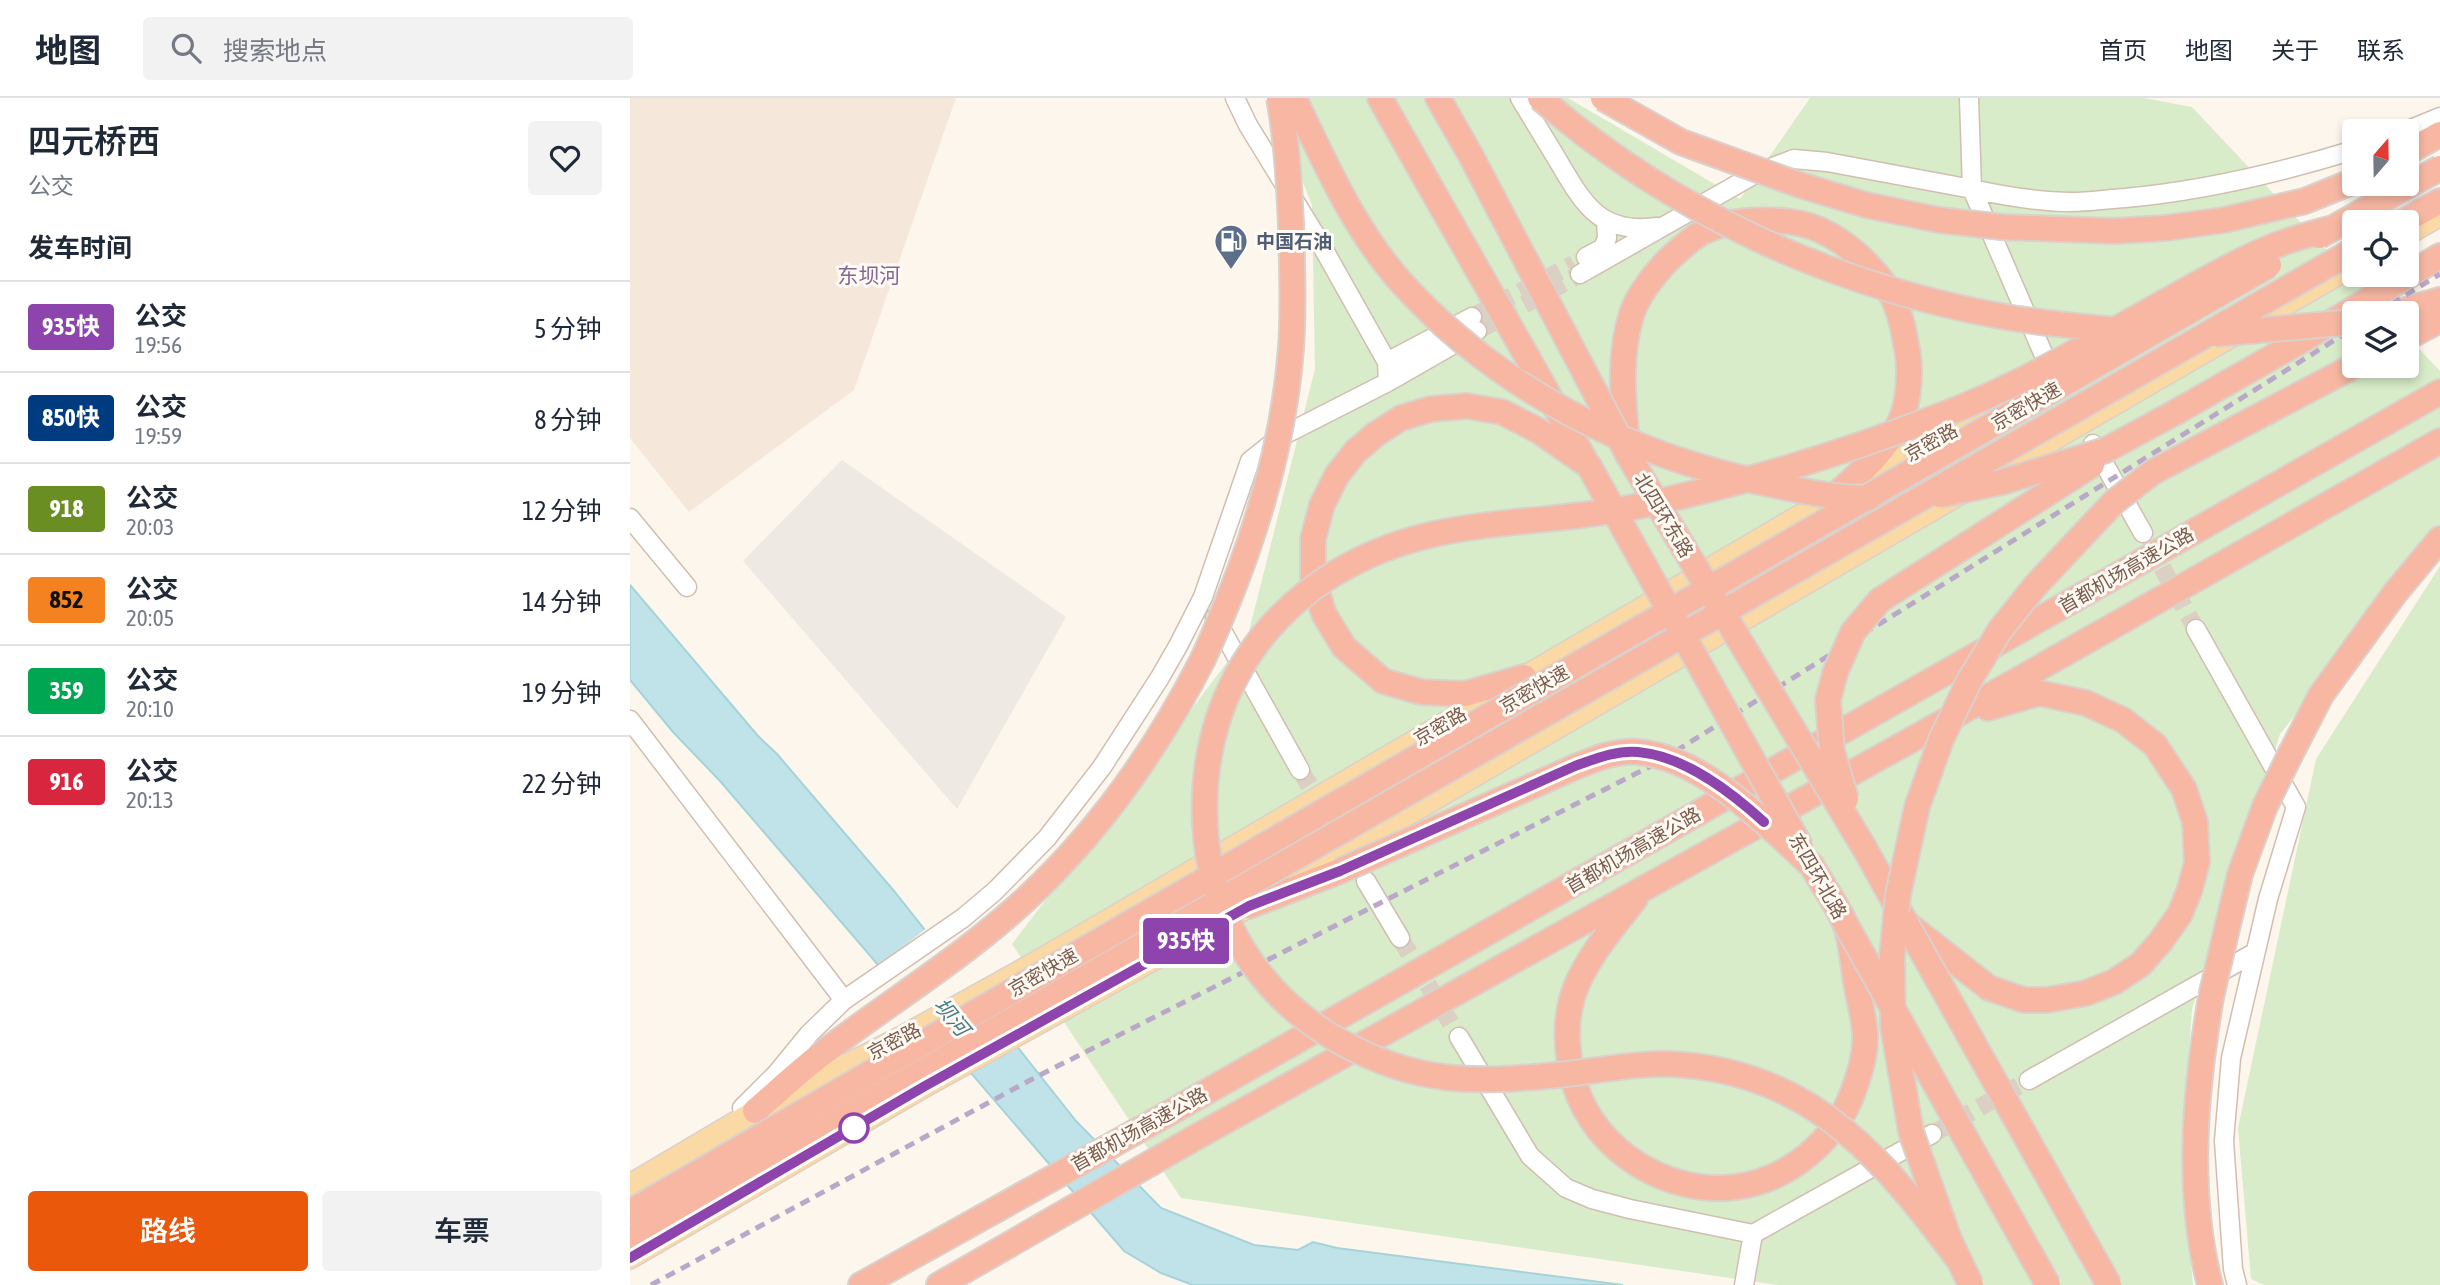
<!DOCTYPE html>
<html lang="zh">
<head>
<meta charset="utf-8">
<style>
	body { margin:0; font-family:"Asap Condensed","Noto Sans SC",sans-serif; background:#f2f2f3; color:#1f2937; height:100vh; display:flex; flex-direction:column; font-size:26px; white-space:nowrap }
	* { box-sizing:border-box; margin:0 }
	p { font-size:23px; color:#747a83 }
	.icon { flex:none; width:38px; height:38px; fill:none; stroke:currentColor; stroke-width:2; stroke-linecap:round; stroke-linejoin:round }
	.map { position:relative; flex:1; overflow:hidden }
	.details { display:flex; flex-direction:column; background:#fff; width:630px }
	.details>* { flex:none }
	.badge { padding:0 14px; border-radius:5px; font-size:24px; line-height:46px }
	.needle { width:46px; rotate:20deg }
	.fabs { position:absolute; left:1712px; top:21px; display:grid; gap:14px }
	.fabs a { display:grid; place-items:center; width:77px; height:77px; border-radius:7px; background:#fff; box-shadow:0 4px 10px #0003; font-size:35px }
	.map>.badge { position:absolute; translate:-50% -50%; box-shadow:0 0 0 4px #fff }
	h2 { padding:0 28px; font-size:26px; line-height:63px }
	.round { display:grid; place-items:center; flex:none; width:74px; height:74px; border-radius:7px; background:#f2f2f3 }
	.head { display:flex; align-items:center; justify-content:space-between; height:119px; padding:0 28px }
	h1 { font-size:33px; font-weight:600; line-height:52px }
	.primary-button { display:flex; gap:14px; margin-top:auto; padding:14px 28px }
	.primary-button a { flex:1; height:80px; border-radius:7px; background:#ea580c; color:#fff; font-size:28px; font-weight:600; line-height:80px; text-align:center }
	.primary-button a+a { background:#f2f2f3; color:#1f2937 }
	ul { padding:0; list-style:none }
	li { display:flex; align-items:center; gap:21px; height:91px; padding:0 28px; border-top:2px solid #e0e1e3 }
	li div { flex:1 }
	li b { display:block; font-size:26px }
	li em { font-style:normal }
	li .badge { min-width:77px; font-weight:700; text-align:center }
	header { display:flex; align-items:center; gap:42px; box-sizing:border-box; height:98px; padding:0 35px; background:#fff; border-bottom:2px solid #e0e1e3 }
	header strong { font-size:33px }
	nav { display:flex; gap:38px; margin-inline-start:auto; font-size:24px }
	.search { width:490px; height:63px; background:#f2f2f3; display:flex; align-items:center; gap:18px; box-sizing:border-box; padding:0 24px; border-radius:7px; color:#747a83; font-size:26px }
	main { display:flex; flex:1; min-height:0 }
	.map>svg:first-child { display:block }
	.residential { fill:#f5e8da }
	.industrial { fill:#efe9e4 }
	.green { fill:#d8ecc9 }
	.water { fill:#bfe3e8; stroke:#a5d3da; stroke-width:2 }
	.pier { fill:#fdf6ec }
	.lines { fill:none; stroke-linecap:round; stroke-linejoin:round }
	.minor-tunnel { stroke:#dcd0c4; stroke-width:18; stroke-dasharray:18 9; stroke-linecap:butt }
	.minor-casing { stroke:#d1beb0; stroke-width:21 }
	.major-casing { stroke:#dad1cd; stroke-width:24 }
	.highway-casing { stroke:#dad1cd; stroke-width:28 }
	.minor { stroke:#fff; stroke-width:18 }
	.major { stroke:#fbd9a5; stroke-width:21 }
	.highway { stroke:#f7b7a3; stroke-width:24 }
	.rail { stroke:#b9a8c9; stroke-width:5; stroke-dasharray:10 7; stroke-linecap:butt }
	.highway-bridge-casing { stroke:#dad1cd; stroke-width:28; stroke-linecap:butt }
	.highway-bridge { stroke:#f7b7a3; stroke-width:24 }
	.line-casing { stroke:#fff; stroke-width:16 }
	.line { stroke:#8e44ad; stroke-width:10 }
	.stop-dot { fill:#fff; stroke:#8e44ad; stroke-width:3.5 }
	.labels { text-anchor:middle; stroke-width:6; stroke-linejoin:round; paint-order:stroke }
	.service-label { font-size:19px; font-weight:bold; fill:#4e5e75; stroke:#fffaf3; text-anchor:start }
	.street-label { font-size:19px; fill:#7a5c4d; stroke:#fffaf3 }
	.neighbourhood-label { font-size:21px; fill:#846695; stroke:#fffaf3 }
	.water-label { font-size:21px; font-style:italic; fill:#437c86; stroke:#fffaf3 }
</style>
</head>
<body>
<header>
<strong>地图</strong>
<div class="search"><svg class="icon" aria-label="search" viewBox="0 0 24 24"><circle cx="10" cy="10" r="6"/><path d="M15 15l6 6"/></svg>搜索地点</div>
<nav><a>首页</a><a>地图</a><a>关于</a><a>联系</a></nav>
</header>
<main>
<section class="details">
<div class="head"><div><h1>四元桥西</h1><p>公交</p></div><a class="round"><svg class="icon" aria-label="heart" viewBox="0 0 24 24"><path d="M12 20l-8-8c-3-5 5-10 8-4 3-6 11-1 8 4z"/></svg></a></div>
<h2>发车时间</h2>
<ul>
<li><span class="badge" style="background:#8e44ad;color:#fff">935快</span><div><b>公交</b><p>19:56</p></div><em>5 分钟</em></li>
<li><span class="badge" style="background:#003b80;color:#fff">850快</span><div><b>公交</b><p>19:59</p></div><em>8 分钟</em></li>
<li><span class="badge" style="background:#6b8e23;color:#fff">918</span><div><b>公交</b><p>20:03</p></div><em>12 分钟</em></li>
<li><span class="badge" style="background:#f58220;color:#111">852</span><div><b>公交</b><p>20:05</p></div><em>14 分钟</em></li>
<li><span class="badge" style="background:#00a651;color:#fff">359</span><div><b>公交</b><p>20:10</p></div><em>19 分钟</em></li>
<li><span class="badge" style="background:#d7263d;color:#fff">916</span><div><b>公交</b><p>20:13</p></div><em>22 分钟</em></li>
</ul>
<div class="primary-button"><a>路线</a><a>车票</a></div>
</section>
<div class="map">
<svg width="1810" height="1187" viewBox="0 0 1810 1187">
	<rect width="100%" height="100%" fill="#fdf6ec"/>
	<!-- residential -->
	<path class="residential" d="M0,0h326l-102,292 -165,122 -59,-74z"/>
	<!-- industrial -->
	<path class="industrial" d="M212,362l224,157 -109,192 -214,-248z"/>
	<!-- green -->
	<path class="green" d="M639,0h299l172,101 70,-101h334l48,9 194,206h-32v53h52v-31l34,36v162l-160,201 -88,275 -10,144 11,132h-415l-597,-87 -169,-254 236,-309 67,-266 -3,-164z
		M1810,468v719h-176l-13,-6 -13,-151 78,-369z"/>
	<!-- water -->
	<path class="water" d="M0,487l128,151 19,18 117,137 182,230 85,87 93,37 44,5 15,-8 24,6 286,37h-430l-32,-12 -37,-22 -404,-470 -47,-49 -43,-52z"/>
	<!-- pier -->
	<path class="pier" d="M298,829l90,114 -54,30 -88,-103z"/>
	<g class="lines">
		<!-- minor-tunnel -->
		<path class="minor-tunnel" d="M842,219l102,-53
			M847,233l103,-57
			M1519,446l47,85
			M670,672l24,39
			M770,840l59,99
			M1302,1036l97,-54"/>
		<defs>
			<path id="minor" d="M605,0l13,27 71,116 68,121 1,20
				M890,0c12,20 25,41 37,61 26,44 42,76 100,68
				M1339,0l3,91c32,7 66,13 100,13 17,0 35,-3 53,-4 78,-7 154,-25 229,-48
				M1776,33l34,-14
				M956,159l17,-9 4,-10 -1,-17
				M950,176l177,-101 37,-14 33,3 145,27 74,171
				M757,264l85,-45
				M1463,346l50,89
				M0,420l57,69
				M585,520l85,152
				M1566,531l100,178 -28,92 -37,159 -7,83 9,128 4,16
				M0,622l214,280
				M736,783l34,57
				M829,939l71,119 36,32 26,11 38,10 123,25 179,-100
				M1399,982l225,-127
				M112,1010l35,-35 32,-39 35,-34 119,-82 32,-27 52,-53 55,-71 57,-88 19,-33 25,-49 47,-136 30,-24 108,-55 89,-51
				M1114,1187l9,-51"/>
			<path id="major" d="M1776,137l34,-20
				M663,783l1061,-616
				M0,1087l125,-74 145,-73 135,-75 802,-469 186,-103
				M0,1160l295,-172 316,-175"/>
			<path id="highway" d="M750,0l47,83
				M808,0l32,56
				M1776,55l34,-19
				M1772,124l38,-21
				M1765,215l45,-13
				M1776,240l34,-18
				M899,262l56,100
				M1546,314l123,-70 141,-86
				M998,357c-4,-48 -11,-95 4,-142 7,-20 22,-38 36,-53 10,-9 21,-20 33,-27 30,-16 88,-17 119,-3 27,12 51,35 68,59 10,15 15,37 18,55 5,21 4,58 -6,78 -15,29 -39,50 -63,72
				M894,579l-59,17 -44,-2 -38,-11 -39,-34 -20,-33 -11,-35v-40l9,-34 15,-30 19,-24 20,-17 25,-16 30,-9 36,-3 35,6 37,19 50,35
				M1660,657l31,-60 74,-102 45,-54
				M1235,751l41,74 83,65 35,12h23l39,-7 28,-11 27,-18 20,-23 19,-27 10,-25 7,-27 -2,-40 -11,-33 -29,-44 -32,-25 -37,-17 -47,-10 -51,15
				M1005,801c-20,26 -43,52 -57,83 -15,34 -13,68 -3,103 20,66 93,111 161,102 53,-7 99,-46 117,-95 6,-16 12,-35 12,-52 1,-16 -5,-35 -8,-52 -4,-19 -5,-50 -13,-67 -9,-19 -22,-37 -32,-55
				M619,808l91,-35
				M1594,843l16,-67 25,-68
				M125,1013c21,-18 42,-38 64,-55 65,-50 135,-93 196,-147 78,-69 141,-158 188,-250
				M231,1187l310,-173 1269,-720
				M309,1187l252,-145 756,-420 493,-279
				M1580,1187c-24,-93 -15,-194 1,-288"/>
		</defs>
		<!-- minor casing -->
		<use href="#minor" class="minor-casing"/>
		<!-- major casing -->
		<use href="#major" class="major-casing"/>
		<!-- highway casing -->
		<use href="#highway" class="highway-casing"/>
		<!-- minor -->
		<use href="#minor" class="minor"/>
		<!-- major -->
		<use href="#major" class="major"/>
		<!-- highway -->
		<use href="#highway" class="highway"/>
		<!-- rail -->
		<path class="rail" d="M1747,215l63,-39
			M21,1187l385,-208 619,-313 699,-436"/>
		<defs>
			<path id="highway-bridge" d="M664,0c30,62 59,130 106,183 96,107 229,175 369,203 33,7 65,14 99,14
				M910,0c130,113 291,187 460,218 38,7 77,10 116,14
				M973,0l78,44 119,43 66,20 73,15 63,7 112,4 52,-3 58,-8 81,-19 49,-20
				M840,56l158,301 237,394
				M797,83l102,179
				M1689,138l121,-68
				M1585,236l139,-12
				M959,368l212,381
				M1310,397l62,-13 104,-32 70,-38
				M573,561c45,-98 80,-203 88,-311 3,-41 1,-82 0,-123 -2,-42 -4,-85 -12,-127
				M1216,701l-14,-48 -4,-51 7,-27 18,-41 27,-32 212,-135
				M1635,708l25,-51
				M710,773l235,-104c20,-8 41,-17 63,-15 66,6 127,71 174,114
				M1215,825l203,362
				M1276,825l203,362
				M1581,899l13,-56
				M0,1114l1639,-947
				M0,1141l1724,-989
				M1331,1165c-75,-100 -143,-186 -276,-198 -42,-4 -87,6 -128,10 -83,8 -141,9 -216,-33 -82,-45 -132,-126 -136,-219 -7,-146 85,-255 225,-288 68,-16 140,-14 209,-29 103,-22 205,-53 303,-91 81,-30 155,-76 230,-117 35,-19 78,-45 116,-57 14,-5 30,-9 45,-13
				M1341,1187l-22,-46 -38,-107 -18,-106 -1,-69 6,-62 19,-88 24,-67 28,-59 31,-51 36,-45 78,-83 39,-30 201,-106"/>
		</defs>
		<!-- highway-bridge casing -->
		<use href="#highway-bridge" class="highway-bridge-casing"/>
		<!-- highway-bridge -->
		<use href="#highway-bridge" class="highway-bridge"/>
	</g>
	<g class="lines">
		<defs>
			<path id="line" d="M0,1160l295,-172 324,-180 91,-35 235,-105c20,-7 41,-16 63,-14 47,4 93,40 126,70"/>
		</defs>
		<!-- line casing -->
		<use href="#line" class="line-casing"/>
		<!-- line -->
		<use href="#line" class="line"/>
	</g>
	<!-- icons -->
	<defs>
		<symbol id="fuel-pin" viewBox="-11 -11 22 30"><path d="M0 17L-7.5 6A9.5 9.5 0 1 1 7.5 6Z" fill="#5c6f8a" stroke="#fffaf3"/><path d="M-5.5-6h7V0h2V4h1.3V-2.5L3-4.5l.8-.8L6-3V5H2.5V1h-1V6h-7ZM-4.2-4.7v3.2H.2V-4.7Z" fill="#fff"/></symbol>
	</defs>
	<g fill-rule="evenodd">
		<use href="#fuel-pin" x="582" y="124" width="38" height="52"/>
	</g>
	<!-- markers -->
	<circle class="stop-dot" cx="224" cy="1030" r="14"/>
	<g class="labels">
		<!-- service labels -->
		<g class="service-label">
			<text x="626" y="150">中国石油</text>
		</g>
		<!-- street labels -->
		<g class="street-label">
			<text transform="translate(1396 308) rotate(-30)" y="7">京密快速</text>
			<text transform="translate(1301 344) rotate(-29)" y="7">京密路</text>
			<text transform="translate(1034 417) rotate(59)" y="7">北四环东路</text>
			<text transform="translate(1496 472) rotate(-30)" y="7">首都机场高速公路</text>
			<text transform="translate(904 591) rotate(-30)" y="7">京密快速</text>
			<text transform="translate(810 628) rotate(-30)" y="7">京密路</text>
			<text transform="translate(1003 752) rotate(-30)" y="7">首都机场高速公路</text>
			<text transform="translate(1188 778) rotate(60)" y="7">东四环北路</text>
			<text transform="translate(413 874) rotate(-30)" y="7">京密快速</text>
			<text transform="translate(264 943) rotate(-28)" y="7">京密路</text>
			<text transform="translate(509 1031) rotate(-29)" y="7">首都机场高速公路</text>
		</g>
		<!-- neighbourhood labels -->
		<g class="neighbourhood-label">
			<text x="239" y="185">东坝河</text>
		</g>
		<!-- water labels -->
		<g class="water-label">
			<text transform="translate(321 919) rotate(50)" y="7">坝河</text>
		</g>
	</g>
</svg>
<div class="fabs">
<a><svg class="needle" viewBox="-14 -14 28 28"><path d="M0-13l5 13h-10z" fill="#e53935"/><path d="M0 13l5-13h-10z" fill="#747a83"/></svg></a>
<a><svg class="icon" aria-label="locate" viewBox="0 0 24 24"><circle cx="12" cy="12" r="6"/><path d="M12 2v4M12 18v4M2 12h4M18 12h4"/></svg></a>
<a><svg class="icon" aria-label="layers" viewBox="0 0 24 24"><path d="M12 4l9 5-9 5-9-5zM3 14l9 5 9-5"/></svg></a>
</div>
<b class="badge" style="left:556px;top:843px;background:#8e44ad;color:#fff">935快</b>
</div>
</main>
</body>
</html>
